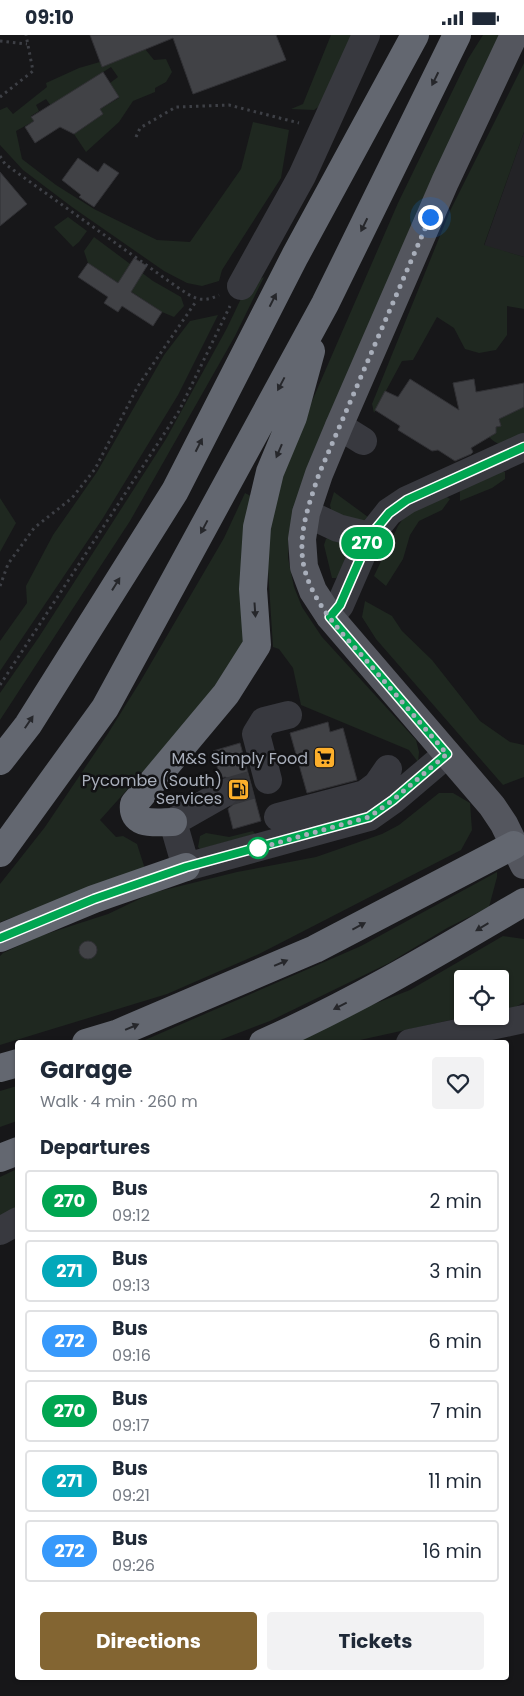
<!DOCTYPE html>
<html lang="en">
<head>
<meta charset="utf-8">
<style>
	body { margin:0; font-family:Poppins,sans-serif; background:#f2f2f3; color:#1f2937; height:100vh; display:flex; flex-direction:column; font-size:19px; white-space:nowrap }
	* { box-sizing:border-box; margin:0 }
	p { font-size:16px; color:#747a83 }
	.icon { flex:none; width:28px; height:28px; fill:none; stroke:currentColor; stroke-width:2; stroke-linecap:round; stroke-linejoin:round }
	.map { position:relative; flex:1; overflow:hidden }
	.sheet { position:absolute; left:15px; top:1005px; width:494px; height:640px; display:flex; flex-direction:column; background:#fff; border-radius:5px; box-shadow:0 1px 4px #0004 }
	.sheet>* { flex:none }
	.badge { padding:0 10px; border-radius:16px; font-size:18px; line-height:32px }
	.controls { position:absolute; left:454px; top:935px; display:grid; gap:10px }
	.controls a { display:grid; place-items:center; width:55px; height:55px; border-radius:5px; background:#fff; box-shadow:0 1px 4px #0004; font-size:25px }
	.you { position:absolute; width:25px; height:25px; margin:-12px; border:4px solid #fff; border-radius:50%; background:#1a73e8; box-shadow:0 0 0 8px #1a73e833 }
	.map>.badge { position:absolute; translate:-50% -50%; box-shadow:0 0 0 2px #fff }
	h2 { padding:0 25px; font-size:19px; line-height:45px }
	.round { display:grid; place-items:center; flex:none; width:52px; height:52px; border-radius:5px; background:#f2f2f3 }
	.overview { display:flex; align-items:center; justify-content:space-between; height:85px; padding:0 25px }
	h1 { font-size:24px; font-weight:700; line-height:38px }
	.button { display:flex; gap:10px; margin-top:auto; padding:10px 25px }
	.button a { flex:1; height:58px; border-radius:5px; background:#836532; color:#fff; font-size:20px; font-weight:700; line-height:58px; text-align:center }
	.button a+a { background:#f2f2f3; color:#1f2937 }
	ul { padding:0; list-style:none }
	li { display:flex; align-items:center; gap:15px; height:62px; margin:0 10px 8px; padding:0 15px; border:2px solid #e0e1e3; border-radius:5px }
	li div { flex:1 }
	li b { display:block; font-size:19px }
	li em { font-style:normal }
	li .badge { min-width:55px; font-weight:700; text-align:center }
	.status { display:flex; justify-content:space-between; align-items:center; height:35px; padding:0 25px; background:#fff; direction:ltr }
	.status svg { height:14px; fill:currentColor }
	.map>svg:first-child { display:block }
	.built { fill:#232326 }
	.green { fill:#1f2820 }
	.building { fill:#414246; stroke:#313135 }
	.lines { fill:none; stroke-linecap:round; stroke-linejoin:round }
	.minor-tunnel { stroke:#343539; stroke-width:28; stroke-dasharray:28 14; stroke-linecap:butt }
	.path { stroke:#3e4046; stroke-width:3; stroke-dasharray:2.5 4; stroke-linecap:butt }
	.minor { stroke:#38393f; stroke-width:28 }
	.major { stroke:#54565e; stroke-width:28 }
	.highway { stroke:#636770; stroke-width:28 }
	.oneway { fill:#26272b }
	.line-casing { stroke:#fff; stroke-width:11 }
	.line { stroke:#00a651; stroke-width:8 }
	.walk { stroke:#a8aeba; stroke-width:5; stroke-dasharray:0 9 }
	.stop-dot { fill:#fff; stroke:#00a651; stroke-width:2.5 }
	.labels { text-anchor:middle; stroke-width:5; stroke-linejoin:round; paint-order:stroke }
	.poi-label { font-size:16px; fill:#a8aeba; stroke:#121214; text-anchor:end }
</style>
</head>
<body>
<div class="status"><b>09:10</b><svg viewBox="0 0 49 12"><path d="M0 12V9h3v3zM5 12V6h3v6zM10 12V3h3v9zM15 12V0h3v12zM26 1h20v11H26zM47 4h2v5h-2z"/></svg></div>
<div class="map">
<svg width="524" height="1661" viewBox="0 0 524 1661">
	<rect width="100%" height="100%" fill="#171719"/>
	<!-- built -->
	<path class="built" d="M524,97v125l-40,-11z"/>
	<!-- green -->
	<path class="green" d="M331,0h26l-33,68 -10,7 -23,-1 12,-5z
		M483,0h17l-83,176 -119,293 -9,28 -1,26 6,29 8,20 20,30 94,103 3,12 -1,10 -9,-12 -108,-45 -8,-37 -14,-19 -6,-2 -6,-94 4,-44 15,-48 112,-258 70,-144z
		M145,14l9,11 12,-1 6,13 -6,10 -11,6v4l-22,9 -14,21 -33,30 -12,-18 29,-20 -3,-5 19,-11 -9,-15 8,-6 -7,-10 -60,39 -5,-7 -10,6 3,6 -8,5 3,5 -18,10 6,28 34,26 38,24 63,31 33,2 51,-73 12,-47 36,8 -8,48 -59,92 -3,11 -17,5 -15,-3 -23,-12 -92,-64 -49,-37 -23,-25v-35l7,-3 6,7 34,-27 -1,-4 33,-15z
		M524,28v69l-40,113 40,12v52l-17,-3v29l-11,15 -17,3 -14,-4 -11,-21 -17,-11 -24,43 -11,1 -28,52 -2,-9 78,-193z
		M68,182l19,14 -8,11 -6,5 -19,-20z
		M94,202l59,44 28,16 3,9 -10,11 -12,-5 -74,-49 -4,-12z
		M264,242l-29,59 -105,185 -130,199v-27l39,-56 127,-198 61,-111 20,-42z
		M218,280l-40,80 -75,123 -103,153v-30l27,-38 -1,-17 27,-51 44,-63 67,-117 26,-34z
		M524,372v30c-15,6 -22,13 -35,0l7,-4v-6l5,-1 -2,-9z
		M497,436l8,1v7l-13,9 -32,13v-15z
		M334,457l34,25 -4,5 -7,3 -26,-15 -1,-5z
		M245,458l6,3 -5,146 -52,73 -94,105 16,17 7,-1 14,8 8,25 -145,53v-38l45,-57 62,-92 33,-53 84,-144z
		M444,460l6,4 -8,11 -23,11 -9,14 -7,24 -17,27 -12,-10 24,-50 10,-14z
		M0,463l16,25 -16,29z
		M329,502l16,7 3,5 -8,25 -4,4h-4l-8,-33 2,-6z
		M365,566l27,15 10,15 30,29 48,61 30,21 14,3v32l-21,8 -127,-146 -14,-22z
		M439,758h14l17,10 2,27 -11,20 -202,104 -92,40 -167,51v-89l3,-3 37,-17 68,-22 44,-21 85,-21 79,-15 66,-23 17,-9z
		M253,796l2,3 -55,15 -2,-2 2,-11 6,-3 23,4z
		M497,837v5l-8,30 -42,21 -58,35 -119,58 -55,21 -77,1 223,-97z
		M503,901l21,3v63l-10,6 -14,2v-31h-38v37h7l-118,26 -64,1 28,-16 95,-37z
		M17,1051v35l-17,6v-36z
		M17,1134v44l-17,9v-45z"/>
	<!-- building -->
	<path class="building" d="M90,0h186l10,25 -93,34 -20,-56 -71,29z
		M103,37l16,25 -19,12 3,5 -29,20 -14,-7 -25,16 -10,-16 9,-6 -3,-4z
		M78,123l20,14 6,-9 15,10 -25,34 -15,-10 2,-2 -19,-15z
		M0,137l27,32 -27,22z
		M134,223l13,8 -16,26 31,20 -9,14 -31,-20 -4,6 -14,-9 4,-6 -30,-20 10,-14 30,20z
		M410,344l49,31 -6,-27 21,-4 2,13 48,-9v24l-25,12 2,7 -5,1v6l-25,15 2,4 -2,2 -16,7 -17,-11 -6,1 -34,-21 2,-4 -25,-16 10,-19 13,6z
		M328,687l2,10 13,-4 14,52 -50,13 -17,-60z
		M240,708l21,78 -28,8 -5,-20 10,-9 2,-6 -2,-8 -7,-7 -6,-2 -5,1 -7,-27z
		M79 915a9 9 0 1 1 18 0a9 9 0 1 1-18 0Z"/>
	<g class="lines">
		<!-- minor-tunnel -->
		<path class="minor-tunnel" d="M224,758l27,-8"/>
		<!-- path -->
		<path class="path" d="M0,6l27,3
			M0,62l33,-26 -7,-36
			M136,102l4,-9 36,-21 53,-2 70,18
			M0,121l5,8 172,123c17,11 23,17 42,8
			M0,551l8,-22 26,-36 38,-30 23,-29 43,-83 59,-86
			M0,650l179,-274 51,-105"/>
		<!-- minor -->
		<path class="minor" d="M241,251l61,-110 64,-141
			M339,391l24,15
			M306,478l32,15 32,8
			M330,582l10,-12 30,-69 19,-24 18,-12 117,-53
			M268,745l-12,-46 8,-13 24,-6
			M224,758l-51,29 13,45 183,-50 24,-17 54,-46
			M278,782l87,-23 12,-9 11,-16
			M410,1008l114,-24
			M0,1196l18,-10"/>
		<!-- major -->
		<path class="major" d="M514,0l-69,147 -106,244 -20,48 -13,39 -4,26 2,28 9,24 17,26 162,189 12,18 20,41"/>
		<!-- highway -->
		<path class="highway" d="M0,726l28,-36 147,-234 120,-235 120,-221
			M173,787c-16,0 -42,5 -39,-18l92,-110 31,-49 -4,-56 4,-62 13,-55 23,-55 18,-66
			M0,818l105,-145 220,-404 132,-269
			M0,903l94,-39 92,-32
			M86,1008l30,-9 199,-85 199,-104
			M263,1008c91,-40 176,-91 261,-141
			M0,1033l18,-5
			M0,1123l18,-7"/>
	</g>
	<!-- one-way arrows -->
	<defs><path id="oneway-solid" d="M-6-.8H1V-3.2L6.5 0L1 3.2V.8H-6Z" transform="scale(1.25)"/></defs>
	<g class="oneway">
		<use href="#oneway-solid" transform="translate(435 44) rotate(116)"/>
		<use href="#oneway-solid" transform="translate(364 190) rotate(116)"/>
		<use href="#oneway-solid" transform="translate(273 265) rotate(-63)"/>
		<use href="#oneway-solid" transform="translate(281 349) rotate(118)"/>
		<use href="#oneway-solid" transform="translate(199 410) rotate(-63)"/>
		<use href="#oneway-solid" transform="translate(279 416) rotate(113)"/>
		<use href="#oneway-solid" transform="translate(204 492) rotate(118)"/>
		<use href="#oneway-solid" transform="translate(116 549) rotate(-58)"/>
		<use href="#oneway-solid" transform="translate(255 575) rotate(86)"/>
		<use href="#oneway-solid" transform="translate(29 687) rotate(-56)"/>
		<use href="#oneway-solid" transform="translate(359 891) rotate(-28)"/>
		<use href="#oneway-solid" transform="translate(482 892) rotate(149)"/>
		<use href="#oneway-solid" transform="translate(281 928) rotate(-23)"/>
		<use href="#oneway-solid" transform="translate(340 971) rotate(153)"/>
		<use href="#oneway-solid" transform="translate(132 992) rotate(-23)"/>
	</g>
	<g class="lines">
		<defs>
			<path id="line" d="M0,903l94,-39 92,-32 183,-50 24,-17 54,-46 -117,-137 10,-12 30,-69 19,-23 18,-13 117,-53"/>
		</defs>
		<!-- line casing -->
		<use href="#line" class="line-casing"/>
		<!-- line -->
		<use href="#line" class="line"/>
		<!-- walk -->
		<path class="walk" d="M258,813l-6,2 117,-33 24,-17 54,-46c-25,-29 -50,-58 -75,-87 -25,-29 -59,-61 -68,-100 -7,-32 5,-63 15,-93l111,-257"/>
	</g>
	<!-- icons -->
	<defs>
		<symbol id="supermarket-square" viewBox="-11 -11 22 22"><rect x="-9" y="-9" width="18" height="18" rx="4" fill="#fdaf2b" stroke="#121214"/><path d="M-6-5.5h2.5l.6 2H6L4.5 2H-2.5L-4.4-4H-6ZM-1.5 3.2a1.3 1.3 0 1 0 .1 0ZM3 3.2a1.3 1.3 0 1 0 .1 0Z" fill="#111"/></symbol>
		<symbol id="fuel-square" viewBox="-11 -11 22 22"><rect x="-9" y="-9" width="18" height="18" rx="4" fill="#fdaf2b" stroke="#121214"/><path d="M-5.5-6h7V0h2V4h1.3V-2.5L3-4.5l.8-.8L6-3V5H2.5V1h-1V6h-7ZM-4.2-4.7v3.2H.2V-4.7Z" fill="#111"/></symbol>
	</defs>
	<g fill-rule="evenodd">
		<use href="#supermarket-square" x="312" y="710" width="25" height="25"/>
		<use href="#fuel-square" x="226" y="742" width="25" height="25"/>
	</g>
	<!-- markers -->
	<circle class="stop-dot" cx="258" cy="813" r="10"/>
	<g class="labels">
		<!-- poi labels -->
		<g class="poi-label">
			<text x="308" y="729">M&amp;S Simply Food</text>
			<text x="222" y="751">Pycombe (South)<tspan x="222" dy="18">Services</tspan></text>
		</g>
	</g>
</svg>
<div class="controls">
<a><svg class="icon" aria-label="locate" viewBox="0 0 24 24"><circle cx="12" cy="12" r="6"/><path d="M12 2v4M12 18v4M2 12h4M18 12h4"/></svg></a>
</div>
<div class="you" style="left:430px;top:182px"></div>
<b class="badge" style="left:367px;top:508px;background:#00a651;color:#fff">270</b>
<section class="sheet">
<div class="overview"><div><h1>Garage</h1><p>Walk · 4 min · 260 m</p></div><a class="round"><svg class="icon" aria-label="heart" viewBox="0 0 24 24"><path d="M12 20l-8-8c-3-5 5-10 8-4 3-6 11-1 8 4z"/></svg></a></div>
<h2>Departures</h2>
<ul>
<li><span class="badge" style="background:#00a651;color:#fff">270</span><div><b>Bus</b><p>09:12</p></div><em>2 min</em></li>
<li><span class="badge" style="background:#03a8ba;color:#fff">271</span><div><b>Bus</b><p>09:13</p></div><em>3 min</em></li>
<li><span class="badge" style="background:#3799fb;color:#fff">272</span><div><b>Bus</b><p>09:16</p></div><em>6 min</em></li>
<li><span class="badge" style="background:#00a651;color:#fff">270</span><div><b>Bus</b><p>09:17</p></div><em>7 min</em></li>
<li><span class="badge" style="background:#03a8ba;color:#fff">271</span><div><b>Bus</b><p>09:21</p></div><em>11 min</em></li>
<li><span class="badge" style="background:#3799fb;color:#fff">272</span><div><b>Bus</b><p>09:26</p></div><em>16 min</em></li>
</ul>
<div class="button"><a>Directions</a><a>Tickets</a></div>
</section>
</div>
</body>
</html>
